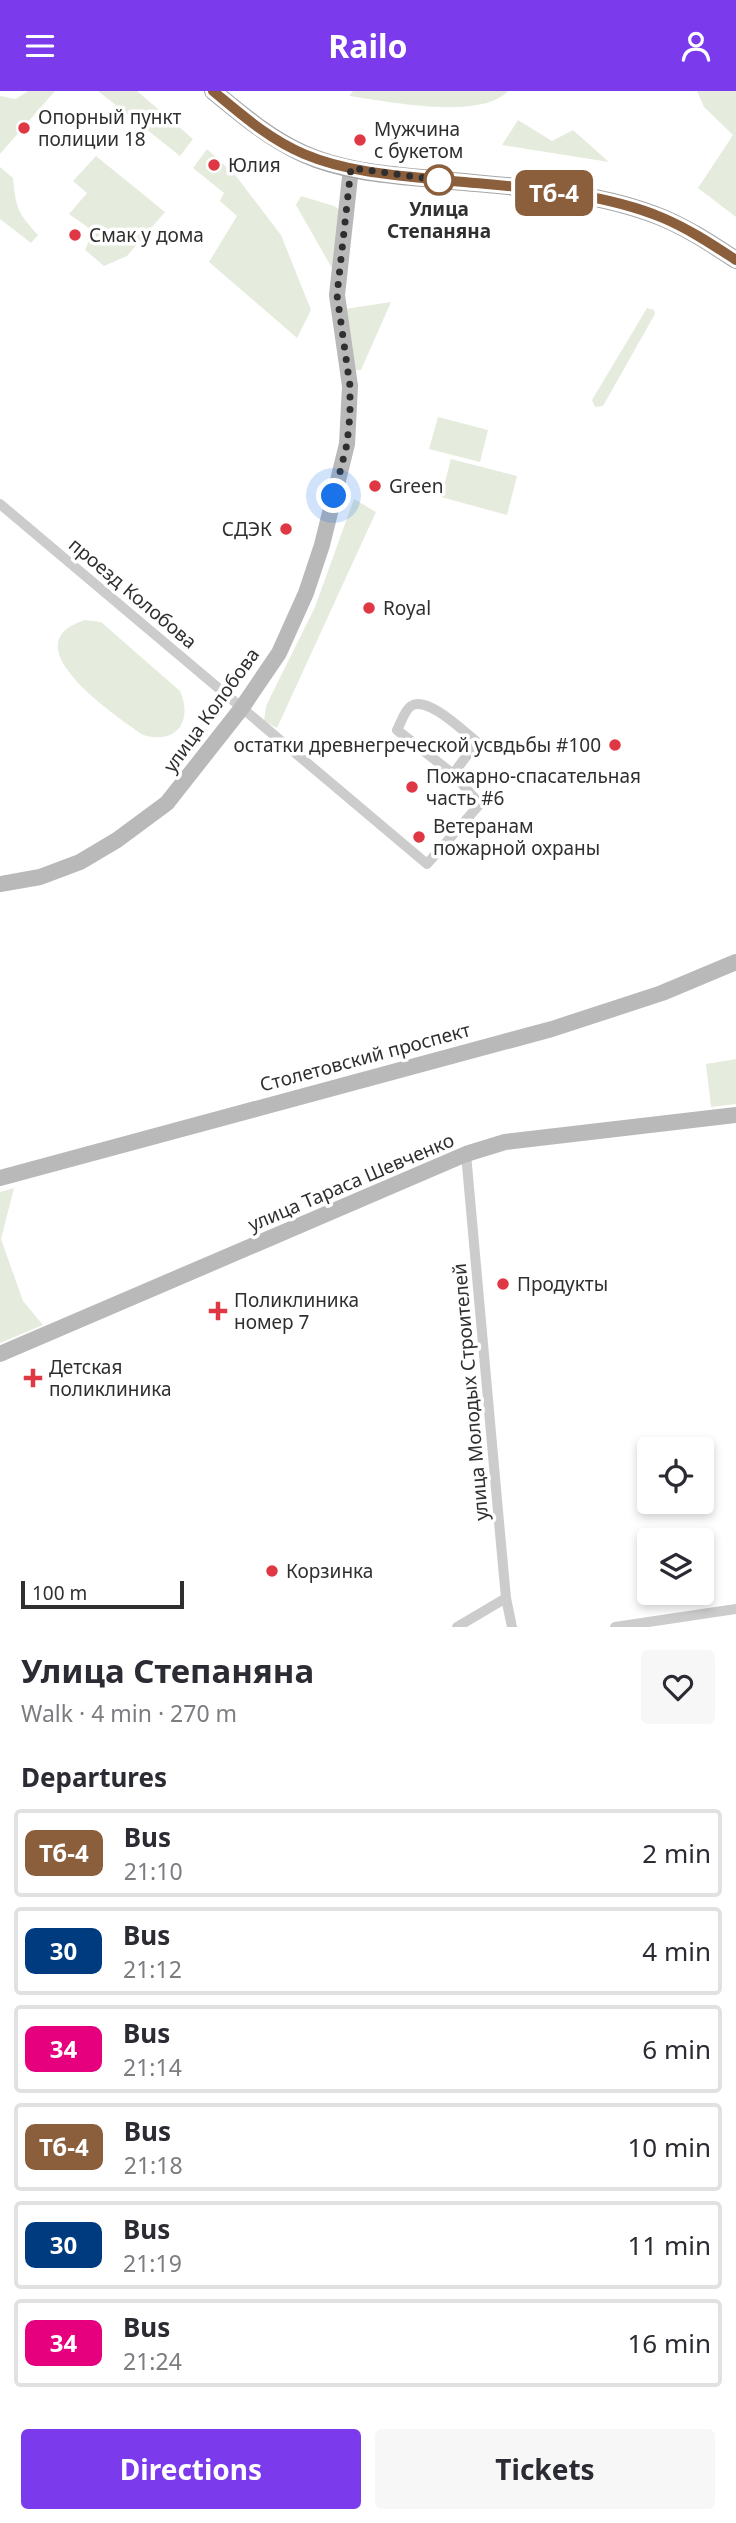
<!DOCTYPE html>
<html lang="en">
<head>
<meta charset="utf-8">
<style>
	body { margin:0; font-family:"Noto Sans",sans-serif; background:#f7f7f7; color:#2b2b33; height:100vh; display:flex; flex-direction:column; font-size:26px; white-space:nowrap }
	* { box-sizing:border-box; margin:0 }
	p { font-size:23px; color:#7c7c81 }
	.icon { flex:none; width:38px; height:38px; fill:none; stroke:currentColor; stroke-width:2; stroke-linecap:round; stroke-linejoin:round }
	.map { position:relative; height:1536px; overflow:hidden }
	.drawer { display:flex; flex-direction:column; background:#fff; flex:1 }
	.drawer>* { flex:none }
	.badge { padding:0 14px; border-radius:10px; font-size:24px; line-height:46px }
	.buttons { position:absolute; left:637px; top:1346px; display:grid; gap:14px }
	.buttons a { display:grid; place-items:center; width:77px; height:77px; border-radius:7px; background:#fff; box-shadow:0 4px 10px #0003; font-size:35px }
	.scale { position:absolute; left:21px; bottom:18px; width:163px; box-sizing:border-box; padding-left:7px; border:4px solid #2f2f2f; border-top:0; font-size:19px; line-height:24px; white-space:nowrap; color:#2f2f2f; -webkit-text-stroke:5px #fff; paint-order:stroke }
	.you { position:absolute; width:35px; height:35px; margin:-18px; border:5px solid #fff; border-radius:50%; background:#1a73e8; box-shadow:0 0 0 10px #1a73e833 }
	.map>.badge { position:absolute; translate:-50% -50%; box-shadow:0 0 0 4px #fff }
	h2 { padding:0 21px; font-size:26px; line-height:63px }
	.round { display:grid; place-items:center; flex:none; width:74px; height:74px; border-radius:7px; background:#f7f7f7 }
	.summary { display:flex; align-items:center; justify-content:space-between; height:119px; padding:0 21px }
	h1 { font-size:33px; font-weight:700; line-height:52px }
	.cta { display:flex; gap:14px; margin-top:auto; padding:14px 21px }
	.cta a { flex:1; height:80px; border-radius:7px; background:#7c3aed; color:#fff; font-size:28px; font-weight:700; line-height:80px; text-align:center }
	.cta a+a { background:#f7f7f7; color:#2b2b33 }
	ul { padding:0; list-style:none }
	li { display:flex; align-items:center; gap:21px; height:88px; margin:0 14px 10px; padding:0 7px; border:4px solid #e1e1e2; border-radius:7px }
	li div { flex:1 }
	li b { display:block; font-size:26px }
	li em { font-style:normal }
	li .badge { min-width:77px; font-weight:700; text-align:center }
	header { display:flex; justify-content:space-between; align-items:center; height:91px; padding:0 21px; background:#7c3aed; color:#fff; font-size:32px; font-weight:700 }
	.map>svg:first-child { display:block }
	.green { fill:#e5ecdd }
	.lines { fill:none; stroke-linecap:round; stroke-linejoin:round }
	.street { stroke:#ccc; stroke-width:10 }
	.secondary { stroke:#b9b9b9; stroke-width:16 }
	.primary { stroke:#a7a7a7; stroke-width:18 }
	.line-casing { stroke:#fff; stroke-width:16 }
	.line { stroke:#8b5e3c; stroke-width:10 }
	.walk { stroke:#2f2f2f; stroke-width:7; stroke-dasharray:0 12.6 }
	.poi-dot { fill:#df3844; stroke:#fff; stroke-width:2.5 }
	.stop-dot { fill:#fff; stroke:#8b5e3c; stroke-width:3.5 }
	.labels { text-anchor:middle; stroke-width:7; stroke-linejoin:round; paint-order:stroke }
	.poi-label { font-size:19px; fill:#2f2f2f; stroke:#fff; text-anchor:start }
	.stop-label { font-size:19px; font-weight:bold; fill:#2f2f2f; stroke:#fff }
	.street-label { font-size:19px; fill:#2f2f2f; stroke:#fff }
</style>
</head>
<body>
<header><svg class="icon" aria-label="menu" viewBox="0 0 24 24"><path d="M4 6h16M4 12h16M4 18h16"/></svg>Railo<svg class="icon" aria-label="person" viewBox="0 0 24 24"><circle cx="12" cy="8" r="4"/><path d="M4 21q1-7 8-7t8 7"/></svg></header>
<div class="map">
<svg width="736" height="1536" viewBox="0 0 736 1536">
	<rect width="100%" height="100%" fill="#fff"/>
	<!-- green -->
	<path class="green" d="M28,0h27l-55,63v-58l16,3z
		M98,0h39l56,48 -13,17z
		M353,0h155c-28,30 -121,10 -159,5z
		M697,0h39v126l-38,-29 35,-53 -29,-28z
		M518,29l34,21 21,-11 36,32 -107,-17z
		M207,58l29,27 45,59 30,75 -14,28 -88,-76 28,-46 -17,-15 4,-8 -31,-25z
		M96,65l69,56 -38,44 -23,10 -19,-16 8,-19 -24,-17 18,-21 -14,-12z
		M0,76l13,11c3,30 4,34 25,57l-7,8 -31,-24z
		M301,105l33,10 6,4 -7,60 -37,-65z
		M391,211l-30,68h-8l-8,-61z
		M647,217l7,2 1,4 -52,92 -8,1 -3,-7z
		M438,326l50,13 -8,32 -51,-13z
		M451,368l66,17 -10,39 -66,-18z
		M354,408l22,13 -99,216 -13,-7 2,-15 49,-99z
		M85,529l16,2 79,69c13,30 -3,54 -37,44 -27,-19 -135,-91 -58,-115z
		M736,968v45l-25,3 -5,-43z
		M14,1097l-13,51 22,62 20,24 -43,18v-151z"/>
	<g class="lines">
		<!-- street -->
		<path class="street" d="M0,413l427,360 53,-60 -27,-30 24,-32c-13,-10 -50,-47 -66,-36 -7,5 -10,17 -14,24l56,44
			M466,1063l32,357 8,87 6,29
			M457,1536l49,-29
			M615,1536l121,-18"/>
		<!-- secondary -->
		<path class="secondary" d="M0,793l40,-7 40,-15 37,-22 50,-37 74,-94 38,-56 27,-60 16,-48 25,-101 3,-58 -13,-91 14,-127
			M0,1087l552,-149 110,-36 74,-31
			M0,1263l466,-200 39,-12 231,-27"/>
		<!-- primary -->
		<path class="primary" d="M213,0c29,24 56,47 91,63 40,18 87,21 129,25 74,8 161,10 230,39 26,11 50,27 73,42"/>
	</g>
	<g class="lines">
		<defs>
			<path id="line" d="M213,0c29,24 56,48 91,63 40,17 86,21 129,25 74,8 161,10 230,39 26,11 50,27 73,42"/>
		</defs>
		<!-- line casing -->
		<use href="#line" class="line-casing"/>
		<!-- line -->
		<use href="#line" class="line"/>
		<!-- walk -->
		<path class="walk" d="M334,405l13,-52 3,-29v-29l-13,-91 14,-127 96,13 -8,-1"/>
	</g>
	<!-- markers -->
	<g class="poi-dot">
		<circle cx="24" cy="37" r="7"/>
		<circle cx="360" cy="49" r="7"/>
		<circle cx="214" cy="74" r="7"/>
		<circle cx="75" cy="144" r="7"/>
		<circle cx="375" cy="395" r="7"/>
		<circle cx="286" cy="438" r="7"/>
		<circle cx="369" cy="517" r="7"/>
		<circle cx="615" cy="654" r="7"/>
		<circle cx="412" cy="696" r="7"/>
		<circle cx="419" cy="746" r="7"/>
		<circle cx="503" cy="1193" r="7"/>
		<path d="M214.5 1209.5h7v7h7v7h-7v7h-7v-7h-7v-7h7z"/>
		<path d="M29.5 1276.5h7v7h7v7h-7v7h-7v-7h-7v-7h7z"/>
		<circle cx="272" cy="1480" r="7"/>
	</g>
	<circle class="stop-dot" cx="439" cy="89" r="14"/>
	<g class="labels">
		<!-- poi labels -->
		<g class="poi-label">
			<text x="38" y="33">Опорный пункт<tspan x="38" dy="22">полиции 18</tspan></text>
			<text x="374" y="45">Мужчина<tspan x="374" dy="22">с букетом</tspan></text>
			<text x="228" y="81">Юлия</text>
			<text x="89" y="151">Смак у дома</text>
			<text x="389" y="402">Green</text>
			<text x="272" y="445" text-anchor="end">СДЭК</text>
			<text x="383" y="524">Royal</text>
			<text x="601" y="661" text-anchor="end">остатки древнегреческой усвдьбы #100</text>
			<text x="426" y="692">Пожарно-спасательная<tspan x="426" dy="22">часть #6</tspan></text>
			<text x="433" y="742">Ветеранам<tspan x="433" dy="22">пожарной охраны</tspan></text>
			<text x="517" y="1200">Продукты</text>
			<text x="234" y="1216">Поликлиника<tspan x="234" dy="22">номер 7</tspan></text>
			<text x="49" y="1283">Детская<tspan x="49" dy="22">поликлиника</tspan></text>
			<text x="286" y="1487">Корзинка</text>
		</g>
		<!-- stop labels -->
		<g class="stop-label">
			<text x="439" y="125">Улица<tspan x="439" dy="22">Степаняна</tspan></text>
		</g>
		<!-- street labels -->
		<g class="street-label">
			<text transform="translate(133 502) rotate(40)" y="7">проезд Колобова</text>
			<text transform="translate(211 619) rotate(-54)" y="7">улица Колобова</text>
			<text transform="translate(365 966) rotate(-15)" y="7">Столетовский проспект</text>
			<text transform="translate(351 1091) rotate(-23)" y="7">улица Тараса Шевченко</text>
			<text transform="translate(470 1301) rotate(-95)" y="7">улица Молодых Строителей</text>
		</g>
	</g>
</svg>
<div class="buttons">
<a><svg class="icon" aria-label="locate" viewBox="0 0 24 24"><circle cx="12" cy="12" r="6"/><path d="M12 2v4M12 18v4M2 12h4M18 12h4"/></svg></a>
<a><svg class="icon" aria-label="layers" viewBox="0 0 24 24"><path d="M12 4l9 5-9 5-9-5zM3 14l9 5 9-5"/></svg></a>
</div>
<div class="scale">100 m</div>
<div class="you" style="left:334px;top:405px"></div>
<b class="badge" style="left:554px;top:102px;background:#8b5e3c;color:#fff">Тб-4</b>
</div>
<section class="drawer">
<div class="summary"><div><h1>Улица Степаняна</h1><p>Walk · 4 min · 270 m</p></div><a class="round"><svg class="icon" aria-label="heart" viewBox="0 0 24 24"><path d="M12 20l-8-8c-3-5 5-10 8-4 3-6 11-1 8 4z"/></svg></a></div>
<h2>Departures</h2>
<ul>
<li><span class="badge" style="background:#8b5e3c;color:#fff">Тб-4</span><div><b>Bus</b><p>21:10</p></div><em>2 min</em></li>
<li><span class="badge" style="background:#003b80;color:#fff">30</span><div><b>Bus</b><p>21:12</p></div><em>4 min</em></li>
<li><span class="badge" style="background:#e6007e;color:#fff">34</span><div><b>Bus</b><p>21:14</p></div><em>6 min</em></li>
<li><span class="badge" style="background:#8b5e3c;color:#fff">Тб-4</span><div><b>Bus</b><p>21:18</p></div><em>10 min</em></li>
<li><span class="badge" style="background:#003b80;color:#fff">30</span><div><b>Bus</b><p>21:19</p></div><em>11 min</em></li>
<li><span class="badge" style="background:#e6007e;color:#fff">34</span><div><b>Bus</b><p>21:24</p></div><em>16 min</em></li>
</ul>
<div class="cta"><a>Directions</a><a>Tickets</a></div>
</section>
</body>
</html>
